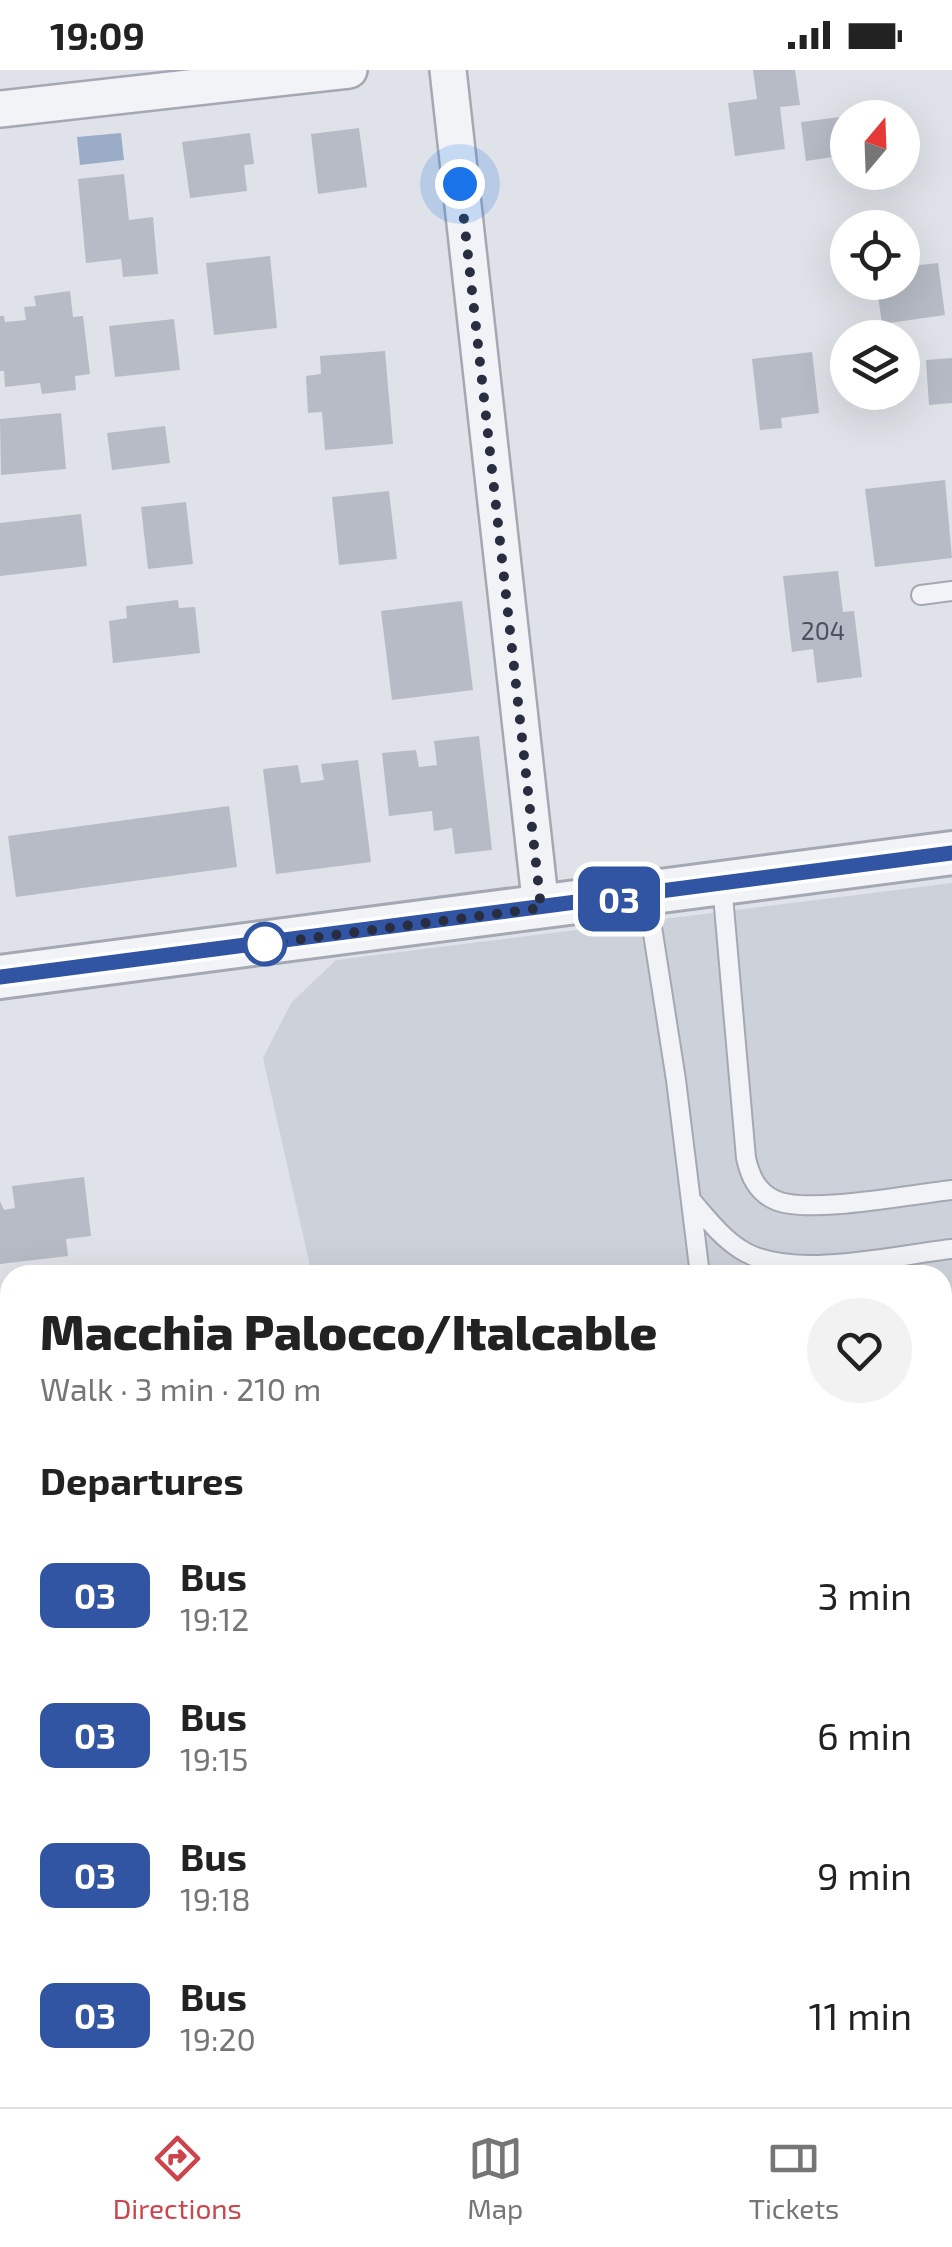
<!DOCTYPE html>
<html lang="en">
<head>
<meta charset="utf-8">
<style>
	body { margin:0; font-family:"Exo 2",sans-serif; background:#f2f2f2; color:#222; height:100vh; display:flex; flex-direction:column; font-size:38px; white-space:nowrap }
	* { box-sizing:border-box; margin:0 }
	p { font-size:32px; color:#767676 }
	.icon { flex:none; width:55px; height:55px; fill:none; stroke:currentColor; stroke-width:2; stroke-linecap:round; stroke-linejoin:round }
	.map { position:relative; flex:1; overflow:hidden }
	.drawer { position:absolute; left:0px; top:1195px; width:952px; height:842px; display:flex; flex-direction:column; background:#fff; border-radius:30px 30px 0 0; box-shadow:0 10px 40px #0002 }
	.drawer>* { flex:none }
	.badge { padding:0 20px; border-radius:15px; font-size:35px; line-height:65px }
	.needle { width:65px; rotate:19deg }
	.buttons { position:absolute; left:830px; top:30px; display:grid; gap:20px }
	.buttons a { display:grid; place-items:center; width:90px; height:90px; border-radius:50%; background:#fff; box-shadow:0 10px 40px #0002; font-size:50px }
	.you { position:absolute; width:50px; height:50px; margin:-25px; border:8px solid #fff; border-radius:50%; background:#1a73e8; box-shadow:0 0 0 15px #1a73e833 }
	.map>.badge { position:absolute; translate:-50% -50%; box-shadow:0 0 0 5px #fff }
	h2 { padding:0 40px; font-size:38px; line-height:90px }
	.round { display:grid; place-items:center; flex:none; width:105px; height:105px; border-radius:52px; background:#f2f2f2 }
	.headline { display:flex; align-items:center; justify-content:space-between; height:170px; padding:0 40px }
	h1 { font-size:48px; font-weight:800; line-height:75px }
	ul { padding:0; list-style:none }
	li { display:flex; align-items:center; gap:30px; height:140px; padding:0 40px }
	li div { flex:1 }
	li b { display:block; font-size:38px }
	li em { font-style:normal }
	li .badge { min-width:110px; font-weight:700; text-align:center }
	.status { display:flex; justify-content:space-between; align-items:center; height:70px; padding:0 50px; background:#fff; direction:ltr }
	.status svg { height:28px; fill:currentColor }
	.menu { display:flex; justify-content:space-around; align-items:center; height:140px; border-top:2px solid #e0e0e0; background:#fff; font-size:28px; color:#767676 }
	.menu a { display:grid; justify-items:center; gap:5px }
	.menu .selected { color:#cd454c }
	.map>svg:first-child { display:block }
	.built { fill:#cdd1da }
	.green { fill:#c3d2c1 }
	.water { fill:#9aacc8 }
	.building { fill:#b7bbc5 }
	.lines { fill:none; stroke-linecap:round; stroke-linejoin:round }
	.service-casing { stroke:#a4a8b2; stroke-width:22 }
	.minor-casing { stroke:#a4a8b2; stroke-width:40 }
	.tertiary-casing { stroke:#a4a8b2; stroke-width:48 }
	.service { stroke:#f2f3f7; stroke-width:18 }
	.minor { stroke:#f2f3f7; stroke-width:35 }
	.tertiary { stroke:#f2f3f7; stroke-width:42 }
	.line-casing { stroke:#fff; stroke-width:22 }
	.line { stroke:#3155a3; stroke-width:15 }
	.walk { stroke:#282e40; stroke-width:10; stroke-dasharray:0 18 }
	.stop-dot { fill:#fff; stroke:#3155a3; stroke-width:5 }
	.labels { text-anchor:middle; stroke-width:8; stroke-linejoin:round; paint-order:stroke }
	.number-label { font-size:25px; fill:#4c5161 }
</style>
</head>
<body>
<div class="status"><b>19:09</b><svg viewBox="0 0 49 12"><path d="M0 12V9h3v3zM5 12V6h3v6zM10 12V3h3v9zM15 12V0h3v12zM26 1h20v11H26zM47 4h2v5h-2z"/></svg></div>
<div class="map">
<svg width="952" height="2037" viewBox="0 0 952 2037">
	<rect width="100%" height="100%" fill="#dfe2e8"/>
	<!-- built -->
	<path class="built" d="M952,813v1224h-453l-2,-9h445v-823h-630l-49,-217 28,-55 45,-43z"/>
	<!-- green -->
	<path class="green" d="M274,2028h124l2,9h-124z"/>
	<!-- water -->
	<path class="water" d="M121,63l3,27 -44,5 -3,-28z"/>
	<!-- building -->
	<path class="building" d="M753,0h42l5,35 -20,2 5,42 -50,7 -7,-53 29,-4z
		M840,47l6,38 -40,6 -5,-39z
		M359,58l8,59 -49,7 -7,-60z
		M250,63l4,31 -10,1 3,26 -57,7 -8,-56z
		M124,104l5,46 24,-3 5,57 -35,3 -2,-18 -35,4 -8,-84z
		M270,186l7,72 -63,7 -8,-72z
		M938,193l7,52 -63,9 -6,-42h26v-15z
		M70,221l3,26 10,-1 7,58 -15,2 1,14 -34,4 -2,-11 -35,4 -1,-16h-4v-55h4l1,6 21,-2 -2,-13 12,-1 -2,-10z
		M174,249l6,51 -65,7 -6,-51z
		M385,281l8,93 -68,6 -3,-38 -14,1 -2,-37 15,-2 -1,-18z
		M812,282l7,61 -38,5 1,10 -22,2 -8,-71z
		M952,288v45l-23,2 -3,-45z
		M61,343l5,56 -65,6 -1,-56z
		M165,356l5,37 -58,7 -5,-37z
		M945,410l7,78 -77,9 -10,-78z
		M389,421l8,68 -58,6 -7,-68z
		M186,432l7,62 -45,5 -7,-62z
		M81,444l6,52 -87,10v-53z
		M838,501l5,41 11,-1 8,66 -45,6 -4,-34 -21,3 -9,-76z
		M178,530l1,8 16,-1 5,46 -87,10 -4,-42 18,-3 -1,-12z
		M462,531l11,89 -81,10 -11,-89z
		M479,666l13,114 -37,4 -3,-26 -18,3 -2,-20 -43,5 -7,-63 34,-3 3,17 18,-2 -3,-24z
		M358,690l13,102 -95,12 -13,-105 35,-4 3,18 23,-3 -3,-16z
		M229,736l8,61 -221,30 -8,-61z
		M84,1107l7,59 -25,3 2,17 -68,8v-63l4,9 11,-2 -3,-22z"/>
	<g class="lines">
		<defs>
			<path id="service" d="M921,525l31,-4
				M722,814l24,274c4,18 11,34 29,42 32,15 138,-6 177,-10
				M647,825l29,185 24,195
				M691,1130c15,17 30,37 49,49 49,33 155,6 212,0
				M942,1370l10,-1
				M802,2028l2,9"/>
			<path id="minor" d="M448,0l93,838
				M0,39l349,-39"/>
			<path id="tertiary" d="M0,907l952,-124"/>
		</defs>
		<!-- service casing -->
		<use href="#service" class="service-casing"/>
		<!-- minor casing -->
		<use href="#minor" class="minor-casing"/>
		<!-- tertiary casing -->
		<use href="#tertiary" class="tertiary-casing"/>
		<!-- service -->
		<use href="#service" class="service"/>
		<!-- minor -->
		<use href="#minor" class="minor"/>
		<!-- tertiary -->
		<use href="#tertiary" class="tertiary"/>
	</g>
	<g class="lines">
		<defs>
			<path id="line" d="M0,907l952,-124"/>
		</defs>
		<!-- line casing -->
		<use href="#line" class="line-casing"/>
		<!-- line -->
		<use href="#line" class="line"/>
		<!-- walk -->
		<path class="walk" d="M265,874l276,-36 -81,-724"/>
	</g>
	<!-- markers -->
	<circle class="stop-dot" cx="265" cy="874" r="20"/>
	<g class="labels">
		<!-- number labels -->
		<g class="number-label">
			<text x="823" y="570">204</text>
		</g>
	</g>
</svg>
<div class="buttons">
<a><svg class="needle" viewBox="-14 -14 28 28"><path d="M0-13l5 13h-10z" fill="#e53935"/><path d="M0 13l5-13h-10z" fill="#767676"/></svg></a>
<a><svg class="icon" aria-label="locate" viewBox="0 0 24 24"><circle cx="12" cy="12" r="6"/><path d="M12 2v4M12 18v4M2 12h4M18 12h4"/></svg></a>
<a><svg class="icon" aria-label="layers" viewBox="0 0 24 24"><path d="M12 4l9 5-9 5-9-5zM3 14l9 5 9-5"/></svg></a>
</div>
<div class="you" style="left:460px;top:114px"></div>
<b class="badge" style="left:619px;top:829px;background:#3155a3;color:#fff">03</b>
<section class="drawer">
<div class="headline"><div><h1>Macchia Palocco/Italcable</h1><p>Walk · 3 min · 210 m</p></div><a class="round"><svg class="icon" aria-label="heart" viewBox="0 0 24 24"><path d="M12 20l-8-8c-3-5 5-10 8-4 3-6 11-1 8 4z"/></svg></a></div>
<h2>Departures</h2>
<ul>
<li><span class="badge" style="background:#3155a3;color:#fff">03</span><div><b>Bus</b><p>19:12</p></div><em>3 min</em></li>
<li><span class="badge" style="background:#3155a3;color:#fff">03</span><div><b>Bus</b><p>19:15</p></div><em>6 min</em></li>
<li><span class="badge" style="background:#3155a3;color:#fff">03</span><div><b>Bus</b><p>19:18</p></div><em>9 min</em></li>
<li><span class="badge" style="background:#3155a3;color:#fff">03</span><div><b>Bus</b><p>19:20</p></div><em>11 min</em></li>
</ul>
</section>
</div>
<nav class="menu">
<a class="selected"><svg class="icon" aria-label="directions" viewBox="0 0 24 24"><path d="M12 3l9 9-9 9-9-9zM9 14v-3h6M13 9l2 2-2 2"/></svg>Directions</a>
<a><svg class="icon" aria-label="map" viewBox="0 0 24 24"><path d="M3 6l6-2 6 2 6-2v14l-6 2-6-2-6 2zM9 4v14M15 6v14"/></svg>Map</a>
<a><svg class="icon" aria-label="tickets" viewBox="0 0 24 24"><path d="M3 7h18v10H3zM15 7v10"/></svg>Tickets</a>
</nav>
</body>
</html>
